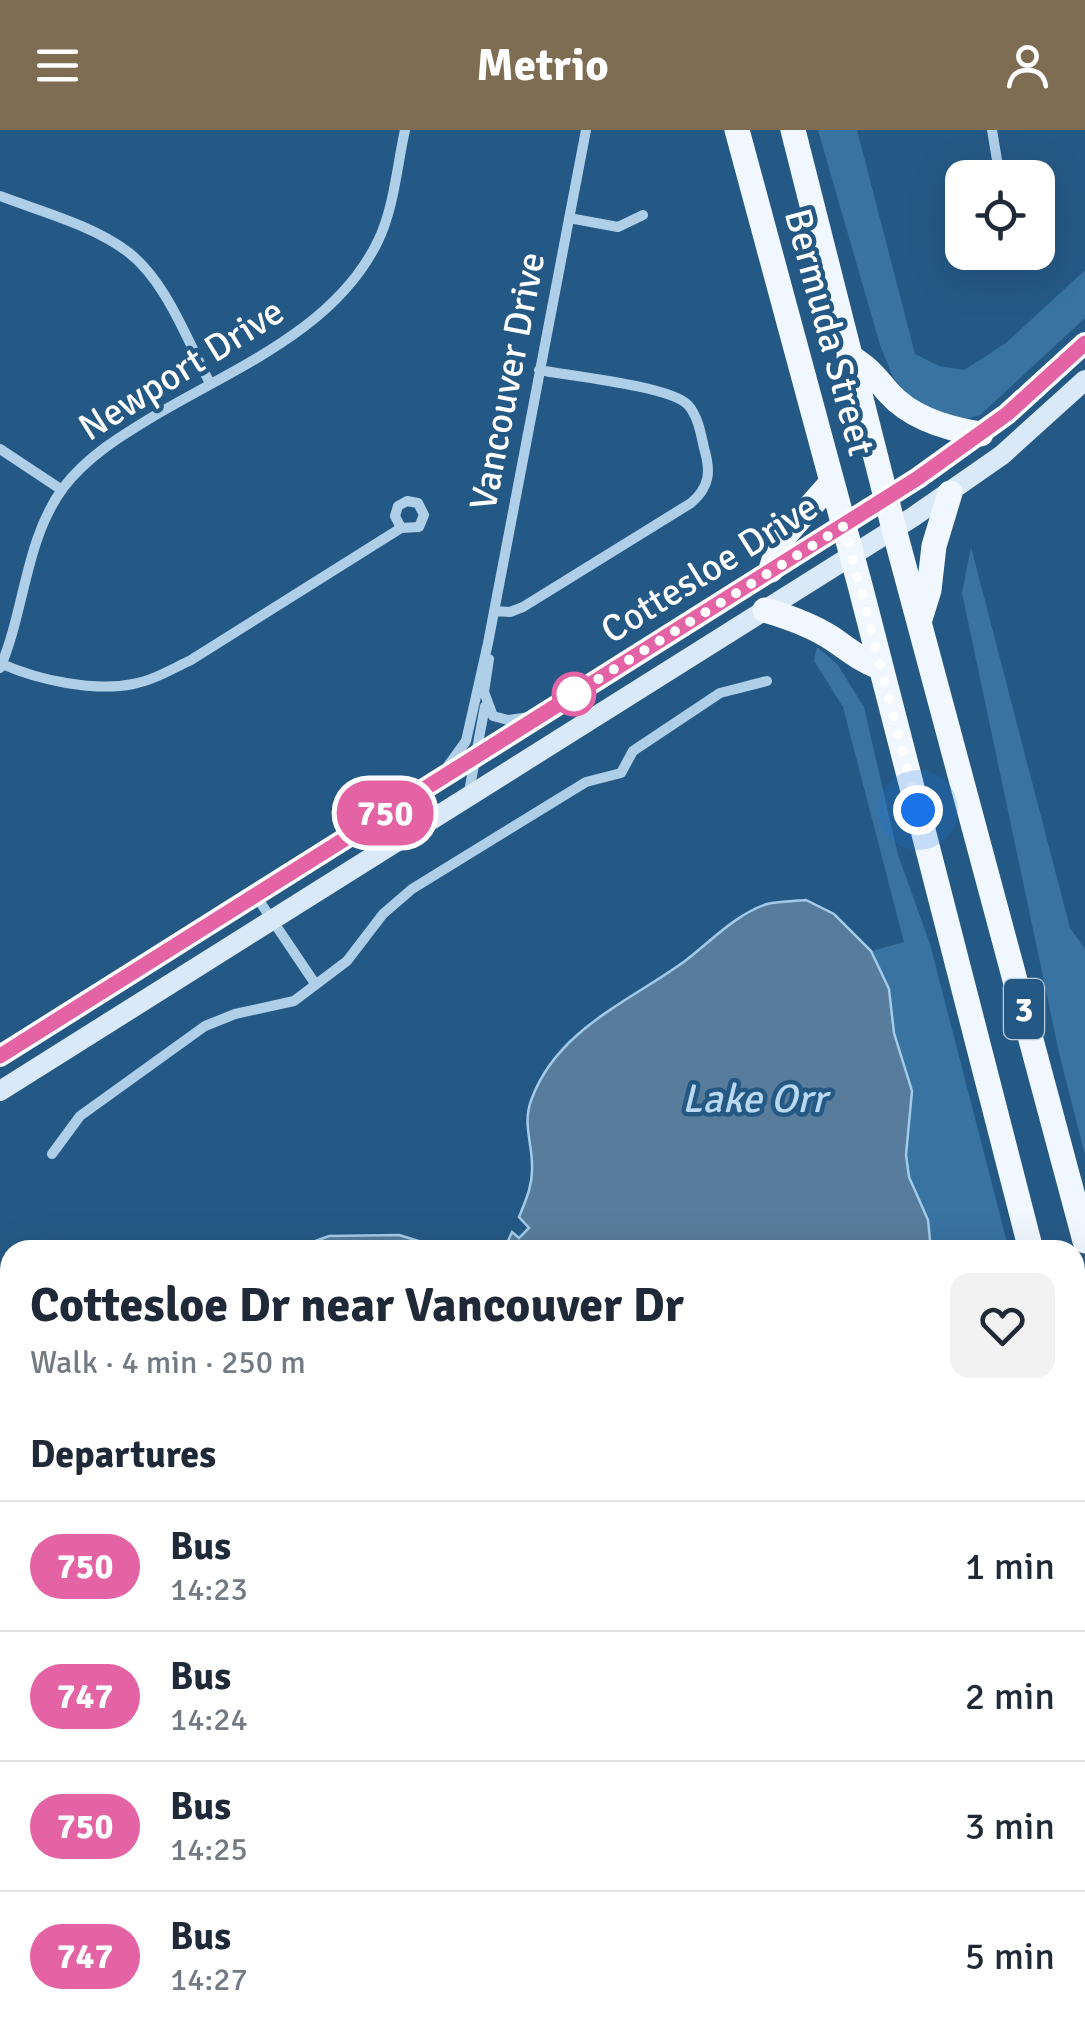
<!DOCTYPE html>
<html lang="en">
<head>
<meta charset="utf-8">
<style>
	body { margin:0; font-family:Signika,sans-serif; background:#f2f2f3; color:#1f2937; height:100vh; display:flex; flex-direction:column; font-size:38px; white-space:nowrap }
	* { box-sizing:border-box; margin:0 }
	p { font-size:32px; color:#747a83 }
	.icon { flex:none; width:55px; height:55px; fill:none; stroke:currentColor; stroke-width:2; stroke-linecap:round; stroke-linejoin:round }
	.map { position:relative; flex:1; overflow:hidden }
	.sheet { position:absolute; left:0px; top:1110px; width:1085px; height:802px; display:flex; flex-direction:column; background:#fff; border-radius:30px 30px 0 0; box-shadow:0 10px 40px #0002 }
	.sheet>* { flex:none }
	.badge { padding:0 20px; border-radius:32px; font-size:35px; line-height:65px }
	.buttons { position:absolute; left:945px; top:30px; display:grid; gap:20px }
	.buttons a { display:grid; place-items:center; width:110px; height:110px; border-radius:20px; background:#fff; box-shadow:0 10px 40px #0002; font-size:50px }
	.you { position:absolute; width:50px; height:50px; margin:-25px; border:8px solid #fff; border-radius:50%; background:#1a73e8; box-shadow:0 0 0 15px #1a73e833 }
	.map>.badge { position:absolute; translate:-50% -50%; box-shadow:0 0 0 5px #fff }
	h2 { padding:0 30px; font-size:38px; line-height:90px }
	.round { display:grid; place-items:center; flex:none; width:105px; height:105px; border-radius:20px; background:#f2f2f3 }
	.summary { display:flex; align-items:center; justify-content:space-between; height:170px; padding:0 30px }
	h1 { font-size:48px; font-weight:700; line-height:75px }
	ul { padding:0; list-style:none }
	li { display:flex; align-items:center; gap:30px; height:130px; padding:0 30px; border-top:2px solid #e0e1e3 }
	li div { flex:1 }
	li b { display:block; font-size:38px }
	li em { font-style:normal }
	li .badge { min-width:110px; font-weight:700; text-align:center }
	header { display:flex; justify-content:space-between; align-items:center; height:130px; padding:0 30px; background:#7e6d52; color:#fff; font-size:45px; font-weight:700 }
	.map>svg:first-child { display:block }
	.green { fill:#3973a2 }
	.water { fill:#587d9c; stroke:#a3cbe9; stroke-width:2.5 }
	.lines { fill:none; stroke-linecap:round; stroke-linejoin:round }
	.minor { stroke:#afcfe8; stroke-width:10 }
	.secondary { stroke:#d9e9f7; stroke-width:20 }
	.primary { stroke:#f1f7fe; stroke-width:25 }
	.line-casing { stroke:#fff; stroke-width:22 }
	.line { stroke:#e463a4; stroke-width:15 }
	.walk { stroke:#fff; stroke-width:10; stroke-dasharray:0 18 }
	.stop-dot { fill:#fff; stroke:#e463a4; stroke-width:5 }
	.labels { text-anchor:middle; stroke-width:9; stroke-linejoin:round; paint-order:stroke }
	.shield { fill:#255985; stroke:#becdda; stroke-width:2.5 }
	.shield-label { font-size:35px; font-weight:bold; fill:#fff }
	.street-label { font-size:38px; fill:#fff; stroke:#255985 }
	.water-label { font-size:40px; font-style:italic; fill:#bad8f0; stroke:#255985 }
</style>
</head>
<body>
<header><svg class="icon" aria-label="menu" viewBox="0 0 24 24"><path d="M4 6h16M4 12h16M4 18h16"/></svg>Metrio<svg class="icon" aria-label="person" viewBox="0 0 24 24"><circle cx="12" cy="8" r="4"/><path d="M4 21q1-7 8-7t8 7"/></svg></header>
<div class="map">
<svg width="1085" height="1911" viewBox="0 0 1085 1911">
	<rect width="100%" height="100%" fill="#255985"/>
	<!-- green -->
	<path class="green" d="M818,0h39l58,224 24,12 25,4 42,-27 79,-73v48l-105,97 -17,5 -50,-19 -20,-24 -13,-32z
		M971,417l99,381 15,21v206l-25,-98 -98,-464z
		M817,517l20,17 27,43 34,148 32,89 79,306h-78l-3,-30 -19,-42 -3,-23 6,-65 -18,-57 -5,-44 -17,-38 32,-9 -61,-235 -29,-46z
		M1075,1382l10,40v118l-10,-4z
		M10,1482v383l-10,-6v-372z
		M895,1903l1,8h-807l-14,-8z"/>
	<!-- water -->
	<path class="water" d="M806,770l28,14 37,37 18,38 5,44 18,58 -6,64 3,22 19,43 3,30h-427l8,-18 7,6 10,-10 -10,-11c7,-17 14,-32 13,-52 0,-23 -10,-43 0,-67 26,-69 98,-97 153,-137 25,-19 51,-47 82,-57 12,-3 27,-3 39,-4z
		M399,1105l49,15h-157l38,-14z
		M10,1352v130l-10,5v-129z
		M1075,1536l10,4v371h-189l-1,-8 180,-1z"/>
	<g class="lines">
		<!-- minor -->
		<path class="minor" d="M992,0l8,48
			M0,66c42,16 92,29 128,56 39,30 59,89 82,131
			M569,88l49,9 25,-12
			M0,319l62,41
			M494,481l16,1 13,-5 168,-104c19,-16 20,-32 13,-55 -3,-14 -6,-32 -16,-43 -18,-19 -118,-29 -149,-35
			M489,529l-5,33 9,24 15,4 22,-3
			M2,534c36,16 92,28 131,20 21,-4 39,-15 58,-24l210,-132 18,-1 5,-12 -6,-12 -11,-2 -9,5 -3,10 6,12
			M0,538c25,-58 25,-128 63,-180 25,-33 61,-54 96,-75 78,-46 177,-85 219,-172 16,-33 19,-75 27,-111
			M448,636l18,-25 22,-98 98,-513
			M469,662l16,-86
			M256,766l58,86
			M52,1024l28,-38 125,-90 30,-12 59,-13 53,-40 36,-47 29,-25 174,-107 35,-9 12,-22 87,-58 47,-12"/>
		<!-- secondary -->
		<path class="secondary" d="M0,926l919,-578 88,-64 78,-71
			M0,961l913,-574 89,-62 83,-75"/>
		<!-- primary -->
		<path class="primary" d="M737,0l124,459 170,661
			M793,0l101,399 191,712
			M849,226c23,15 23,18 40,37 23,26 59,36 92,41
			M771,440l8,-28 53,-60
			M765,480c24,7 47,15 68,29 17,12 28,21 48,29
			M920,489l9,-29 5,-44 16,-53
			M1075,1288l10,38"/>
	</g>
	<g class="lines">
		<defs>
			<path id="line" d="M0,926l918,-578 89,-64 78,-71"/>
		</defs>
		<!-- line casing -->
		<use href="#line" class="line-casing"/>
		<!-- line -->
		<use href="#line" class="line"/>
		<!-- walk -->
		<path class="walk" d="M574,564l-3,2 273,-170 74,284"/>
	</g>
	<!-- markers -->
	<circle class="stop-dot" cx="574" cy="564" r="20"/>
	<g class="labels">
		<!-- shield labels -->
		<rect class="shield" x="1004" y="849" width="40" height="60" rx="8"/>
		<g class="shield-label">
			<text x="1024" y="891">3</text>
		</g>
		<!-- street labels -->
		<g class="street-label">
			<text transform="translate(830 202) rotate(75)" y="13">Bermuda Street</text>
			<text transform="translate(181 239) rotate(-32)" y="13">Newport Drive</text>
			<text transform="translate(507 251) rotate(-79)" y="13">Vancouver Drive</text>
			<text transform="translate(709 438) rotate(-32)" y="13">Cottesloe Drive</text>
		</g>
		<!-- water labels -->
		<g class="water-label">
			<text x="754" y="982">Lake Orr</text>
		</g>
	</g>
</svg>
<div class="buttons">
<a><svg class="icon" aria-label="locate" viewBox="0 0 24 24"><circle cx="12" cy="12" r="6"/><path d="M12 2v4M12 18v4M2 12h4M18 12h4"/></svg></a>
</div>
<div class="you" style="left:918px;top:680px"></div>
<b class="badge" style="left:385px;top:683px;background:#e463a4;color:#fff">750</b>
<section class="sheet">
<div class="summary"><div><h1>Cottesloe Dr near Vancouver Dr</h1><p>Walk · 4 min · 250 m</p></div><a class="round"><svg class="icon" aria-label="heart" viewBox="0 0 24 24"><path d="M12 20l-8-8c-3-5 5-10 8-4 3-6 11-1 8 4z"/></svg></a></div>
<h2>Departures</h2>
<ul>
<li><span class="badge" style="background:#e463a4;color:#fff">750</span><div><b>Bus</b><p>14:23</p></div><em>1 min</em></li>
<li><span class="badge" style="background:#e463a4;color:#fff">747</span><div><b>Bus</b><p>14:24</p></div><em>2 min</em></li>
<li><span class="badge" style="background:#e463a4;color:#fff">750</span><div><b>Bus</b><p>14:25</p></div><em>3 min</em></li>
<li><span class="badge" style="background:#e463a4;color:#fff">747</span><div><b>Bus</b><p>14:27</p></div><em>5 min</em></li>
</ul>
</section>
</div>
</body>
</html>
